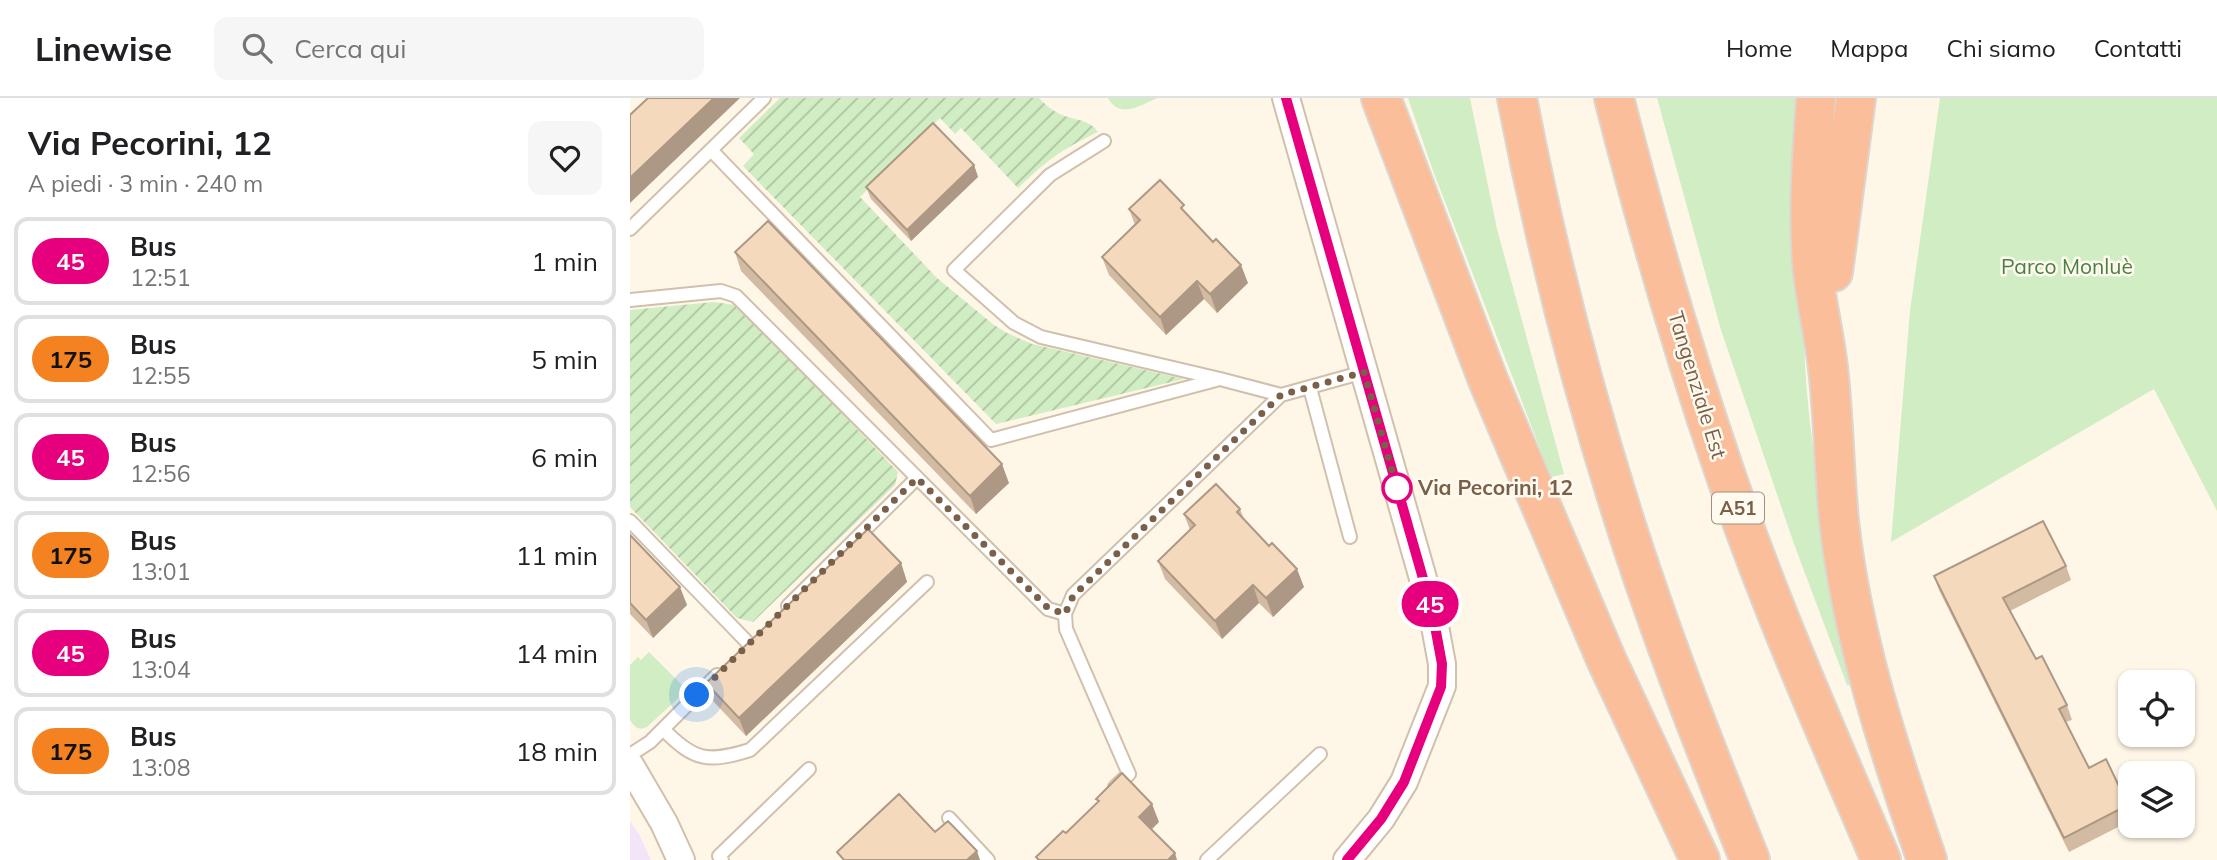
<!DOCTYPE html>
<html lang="it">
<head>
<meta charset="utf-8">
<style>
	body { margin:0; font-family:Mulish,sans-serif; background:#f6f6f6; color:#202124; height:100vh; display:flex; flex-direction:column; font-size:26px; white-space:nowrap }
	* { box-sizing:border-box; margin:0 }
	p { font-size:23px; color:#757577 }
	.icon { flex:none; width:38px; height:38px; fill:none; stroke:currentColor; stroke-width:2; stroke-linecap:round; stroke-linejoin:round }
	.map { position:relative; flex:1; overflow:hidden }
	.sheet { display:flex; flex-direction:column; background:#fff; width:630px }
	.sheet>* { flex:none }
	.badge { padding:0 14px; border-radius:23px; font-size:24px; line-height:46px }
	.buttons { position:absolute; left:1488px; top:572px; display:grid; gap:14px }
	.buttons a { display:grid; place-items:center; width:77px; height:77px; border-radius:14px; background:#fff; box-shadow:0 2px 5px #0004; font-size:35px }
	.you { position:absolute; width:35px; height:35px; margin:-18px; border:5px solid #fff; border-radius:50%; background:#1a73e8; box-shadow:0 0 0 10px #1a73e833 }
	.map>.badge { position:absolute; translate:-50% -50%; box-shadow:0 0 0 4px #fff }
	.round { display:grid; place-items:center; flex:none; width:74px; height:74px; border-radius:14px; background:#f6f6f6 }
	.headline { display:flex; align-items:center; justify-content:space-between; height:119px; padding:0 28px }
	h1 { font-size:33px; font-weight:700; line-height:52px }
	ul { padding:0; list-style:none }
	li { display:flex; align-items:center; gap:21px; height:88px; margin:0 14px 10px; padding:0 14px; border:4px solid #e0e0e0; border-radius:14px }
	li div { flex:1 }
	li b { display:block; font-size:26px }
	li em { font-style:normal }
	li .badge { min-width:77px; font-weight:700; text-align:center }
	header { display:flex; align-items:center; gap:42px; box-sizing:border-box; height:98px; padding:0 35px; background:#fff; border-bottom:2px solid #e0e0e0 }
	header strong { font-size:33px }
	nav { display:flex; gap:38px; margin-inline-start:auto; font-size:24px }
	.search { width:490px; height:63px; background:#f6f6f6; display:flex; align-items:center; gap:18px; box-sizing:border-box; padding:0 24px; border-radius:14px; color:#757577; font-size:26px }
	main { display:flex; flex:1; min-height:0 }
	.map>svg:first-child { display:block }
	.education { fill:#f4e4fa }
	.green { fill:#d0edc4 }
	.garden { fill:url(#garden-furrows) }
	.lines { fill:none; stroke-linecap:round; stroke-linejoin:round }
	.lane-casing { stroke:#d1c0ab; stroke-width:16 }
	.street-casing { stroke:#d1c0ab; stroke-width:30 }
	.highway-casing { stroke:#dcd6d0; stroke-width:42 }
	.lane { stroke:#fff; stroke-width:12 }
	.street { stroke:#fff; stroke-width:26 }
	.highway { stroke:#fbbe9b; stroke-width:38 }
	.wall { fill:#d3bba3 }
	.shaded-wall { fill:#ac9884 }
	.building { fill:#f5d9bd; stroke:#ac9884; stroke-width:2 }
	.line-casing { stroke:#fff; stroke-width:16 }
	.line { stroke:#e6007e; stroke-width:10 }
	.walk { stroke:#7a6049; stroke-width:7; stroke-dasharray:0 12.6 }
	.stop-dot { fill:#fff; stroke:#e6007e; stroke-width:3.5 }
	.labels { text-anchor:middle; stroke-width:5; stroke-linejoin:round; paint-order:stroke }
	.shield { fill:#fffaef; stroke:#a28e7b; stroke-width:2 }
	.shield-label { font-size:19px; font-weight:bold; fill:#7a6049 }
	.park-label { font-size:21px; fill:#4c8040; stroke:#fffaef }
	.street-label { font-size:21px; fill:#7a6049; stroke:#fffaef }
	.stop-label { font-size:21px; font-weight:bold; fill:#7a6049; stroke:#fffaef; text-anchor:start }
</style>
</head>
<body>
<header>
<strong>Linewise</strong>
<div class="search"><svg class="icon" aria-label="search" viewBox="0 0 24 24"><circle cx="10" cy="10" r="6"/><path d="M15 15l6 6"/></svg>Cerca qui</div>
<nav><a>Home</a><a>Mappa</a><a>Chi siamo</a><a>Contatti</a></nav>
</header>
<main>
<section class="sheet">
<div class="headline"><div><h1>Via Pecorini, 12</h1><p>A piedi · 3 min · 240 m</p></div><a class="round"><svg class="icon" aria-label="heart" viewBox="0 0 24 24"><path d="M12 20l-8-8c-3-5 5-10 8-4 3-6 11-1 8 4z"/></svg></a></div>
<ul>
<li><span class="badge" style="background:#e6007e;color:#fff">45</span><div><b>Bus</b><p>12:51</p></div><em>1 min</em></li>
<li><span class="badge" style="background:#f58220;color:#111">175</span><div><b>Bus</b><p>12:55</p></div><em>5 min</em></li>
<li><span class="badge" style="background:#e6007e;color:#fff">45</span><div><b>Bus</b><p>12:56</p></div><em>6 min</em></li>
<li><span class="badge" style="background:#f58220;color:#111">175</span><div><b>Bus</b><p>13:01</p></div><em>11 min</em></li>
<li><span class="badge" style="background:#e6007e;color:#fff">45</span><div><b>Bus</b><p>13:04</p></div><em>14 min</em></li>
<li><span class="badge" style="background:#f58220;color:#111">175</span><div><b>Bus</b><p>13:08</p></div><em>18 min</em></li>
</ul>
</section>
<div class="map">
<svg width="1587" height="762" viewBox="0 0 1587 762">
	<defs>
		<pattern id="garden-furrows" width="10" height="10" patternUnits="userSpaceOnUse" patternTransform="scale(1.75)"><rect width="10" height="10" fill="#d0edc4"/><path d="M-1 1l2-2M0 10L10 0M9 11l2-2" fill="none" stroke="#aec3a1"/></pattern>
	</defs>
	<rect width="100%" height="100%" fill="#fef7e7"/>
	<!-- education -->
	<path class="education" d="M0,723l9,13 12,26h-21z"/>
	<!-- green -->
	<path class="green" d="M478,0h49c-17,8 -38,21 -49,0z
		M778,0h62l27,131 67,245 -13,3 -119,-309z
		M1027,0h150c-4,108 -9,217 3,325 10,88 30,175 46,263l-9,-1 -53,-141 -73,-214z
		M1310,0h277v413l-63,-122 -263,153 19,-231z
		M19,554l38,38 -40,37c-9,4 -12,0 -17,-7v-55l8,-8 3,3z"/>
	<!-- garden -->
	<path class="garden" d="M150,0h259c8,9 18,16 29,19 13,4 22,4 30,15 -36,17 -51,28 -80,56l-57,-60 -6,6 -15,-16 -80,79 77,81 57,47 13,8 25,11 152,35 -188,45 -253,-258 11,-12 -15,-16z
		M84,204l21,3 8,5 155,162 -3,13 -142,137 -16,-4 -107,-111v-197z"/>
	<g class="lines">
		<defs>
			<path id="lane" d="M474,43l-54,34 -96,95 60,53 27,14 179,42 61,16 83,-23
				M81,52l280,290 225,-60
				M0,131l134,-131
				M0,202l91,-9 15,5 312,313 17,5
				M680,290l40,149
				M0,423l119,123
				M158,508l129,-128
				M33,631c31,32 45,34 87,21l177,-168
				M0,657l20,-13 67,-67
				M485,689l14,-13 -63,-145 -1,-15 8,-19 208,-200
				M319,720l39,42
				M92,762l-3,-4 90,-87
				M577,762l113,-106"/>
			<path id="street" d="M656,0l146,512 10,54v22l-38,96 -23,37 -34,41
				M0,667l34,58 17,37"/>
			<path id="highway" d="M751,0l107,282 118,279 94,201
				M887,0c27,140 62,279 105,415 37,118 82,232 128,347
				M984,0c32,125 68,250 110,372 45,133 102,261 157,390
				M1186,0c-4,54 -8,110 -4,165 3,35 12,70 16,105 6,51 6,102 11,153 13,117 50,229 88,339
				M1203,174l23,-174"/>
		</defs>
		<!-- lane casing -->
		<use href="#lane" class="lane-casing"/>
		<!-- street casing -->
		<use href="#street" class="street-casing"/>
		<!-- highway casing -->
		<use href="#highway" class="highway-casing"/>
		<!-- lane -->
		<use href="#lane" class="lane"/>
		<!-- street -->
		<use href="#street" class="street"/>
		<!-- highway -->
		<use href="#highway" class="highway"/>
	</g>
	<!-- wall -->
	<path class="wall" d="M344,67l4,12 -67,64 -40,-42 -5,-12z
		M499,111l59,6 60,68 -31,30 -13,-14 -38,36 -57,-60 -7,-18 33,-32z
		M105,154l274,231 -33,31 -235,-243z
		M610,411l4,10 60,68 -31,30 -14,-14 -37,36 -57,-60 -7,-18 32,-31 -6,-16z
		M0,437l57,70 -34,33 -23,-24z
		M271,465l6,19 -161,154 -33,-35 -7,-18z
		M1436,468l5,14 -61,31 26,48 31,46 5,15 -6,2 23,46 39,37 2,4v12l-61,31 -130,-262 -5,-14z"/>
	<!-- shaded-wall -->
	<path class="shaded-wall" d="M84,0h26l-110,105v-25z
		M344,67l4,12 -67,64 -4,-11z
		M611,167l7,18 -31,30 -7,-19z
		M567,183l7,18 -38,36 -6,-18z
		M372,366l7,19 -33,31 -6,-18z
		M271,465l6,19 -161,154 -7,-18z
		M667,471l7,18 -31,30 -7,-19z
		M623,487l6,18 -37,36 -7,-18z
		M50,489l7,18 -34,33 -7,-18z
		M522,706l7,18 -14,14 -6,-19z
		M347,753l3,9h-13z
		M545,755l2,7h-9z"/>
	<!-- building -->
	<path class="building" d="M18,0h66l-84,80v-63z
		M303,25l41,42 -67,65 -41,-43z
		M530,82l24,25 -3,3 32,34 3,-3 25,26 -31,29 -13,-13 -37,36 -58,-60 38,-37 -11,-11z
		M138,123l234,243 -32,32 -235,-244z
		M586,386l24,25 -3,3 32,34 3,-3 25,26 -31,29 -13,-13 -38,36 -57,-60 37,-36 -11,-11z
		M1413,423l23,45 -63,32 33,61 6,-3 25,49 -8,4 30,59 17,-9 22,46 -64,33 -130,-262z
		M238,431l33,34 -162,155 -33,-35z
		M0,437l50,52 -34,33 -16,-17z
		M492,675l30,31 -13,13 36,36 -7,7h-129l-3,-3 27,-26 3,2 33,-32 -3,-2z
		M269,696l36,38 13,-11 29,30 -10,9h-123l-7,-8z"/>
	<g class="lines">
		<defs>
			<path id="line" d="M656,0l146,512 10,54 -1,23 -37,95 -23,37 -34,41"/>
		</defs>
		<!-- line casing -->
		<use href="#line" class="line-casing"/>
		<!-- line -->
		<use href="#line" class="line"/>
		<!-- walk -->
		<path class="walk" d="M67,597l220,-217 131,130 17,6 8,-18 208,-201 83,-23 33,116"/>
	</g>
	<!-- markers -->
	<circle class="stop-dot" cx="767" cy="390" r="14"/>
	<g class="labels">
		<!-- shield labels -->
		<rect class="shield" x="1082" y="394.5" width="52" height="31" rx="5"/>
		<g class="shield-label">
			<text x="1108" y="417">A51</text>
		</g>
		<!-- park labels -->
		<g class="park-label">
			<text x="1437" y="176">Parco Monluè</text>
		</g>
		<!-- street labels -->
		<g class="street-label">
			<text transform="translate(1067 287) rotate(73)" y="7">Tangenziale Est</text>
		</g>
		<!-- stop labels -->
		<g class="stop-label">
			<text x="788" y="397">Via Pecorini, 12</text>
		</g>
	</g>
</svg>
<div class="buttons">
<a><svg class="icon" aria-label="locate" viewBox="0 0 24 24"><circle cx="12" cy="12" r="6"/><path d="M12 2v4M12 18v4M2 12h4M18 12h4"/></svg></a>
<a><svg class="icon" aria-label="layers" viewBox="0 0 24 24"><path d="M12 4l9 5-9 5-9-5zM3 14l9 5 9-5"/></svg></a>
</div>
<div class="you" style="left:67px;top:597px"></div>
<b class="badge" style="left:800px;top:506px;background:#e6007e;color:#fff">45</b>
</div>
</main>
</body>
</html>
